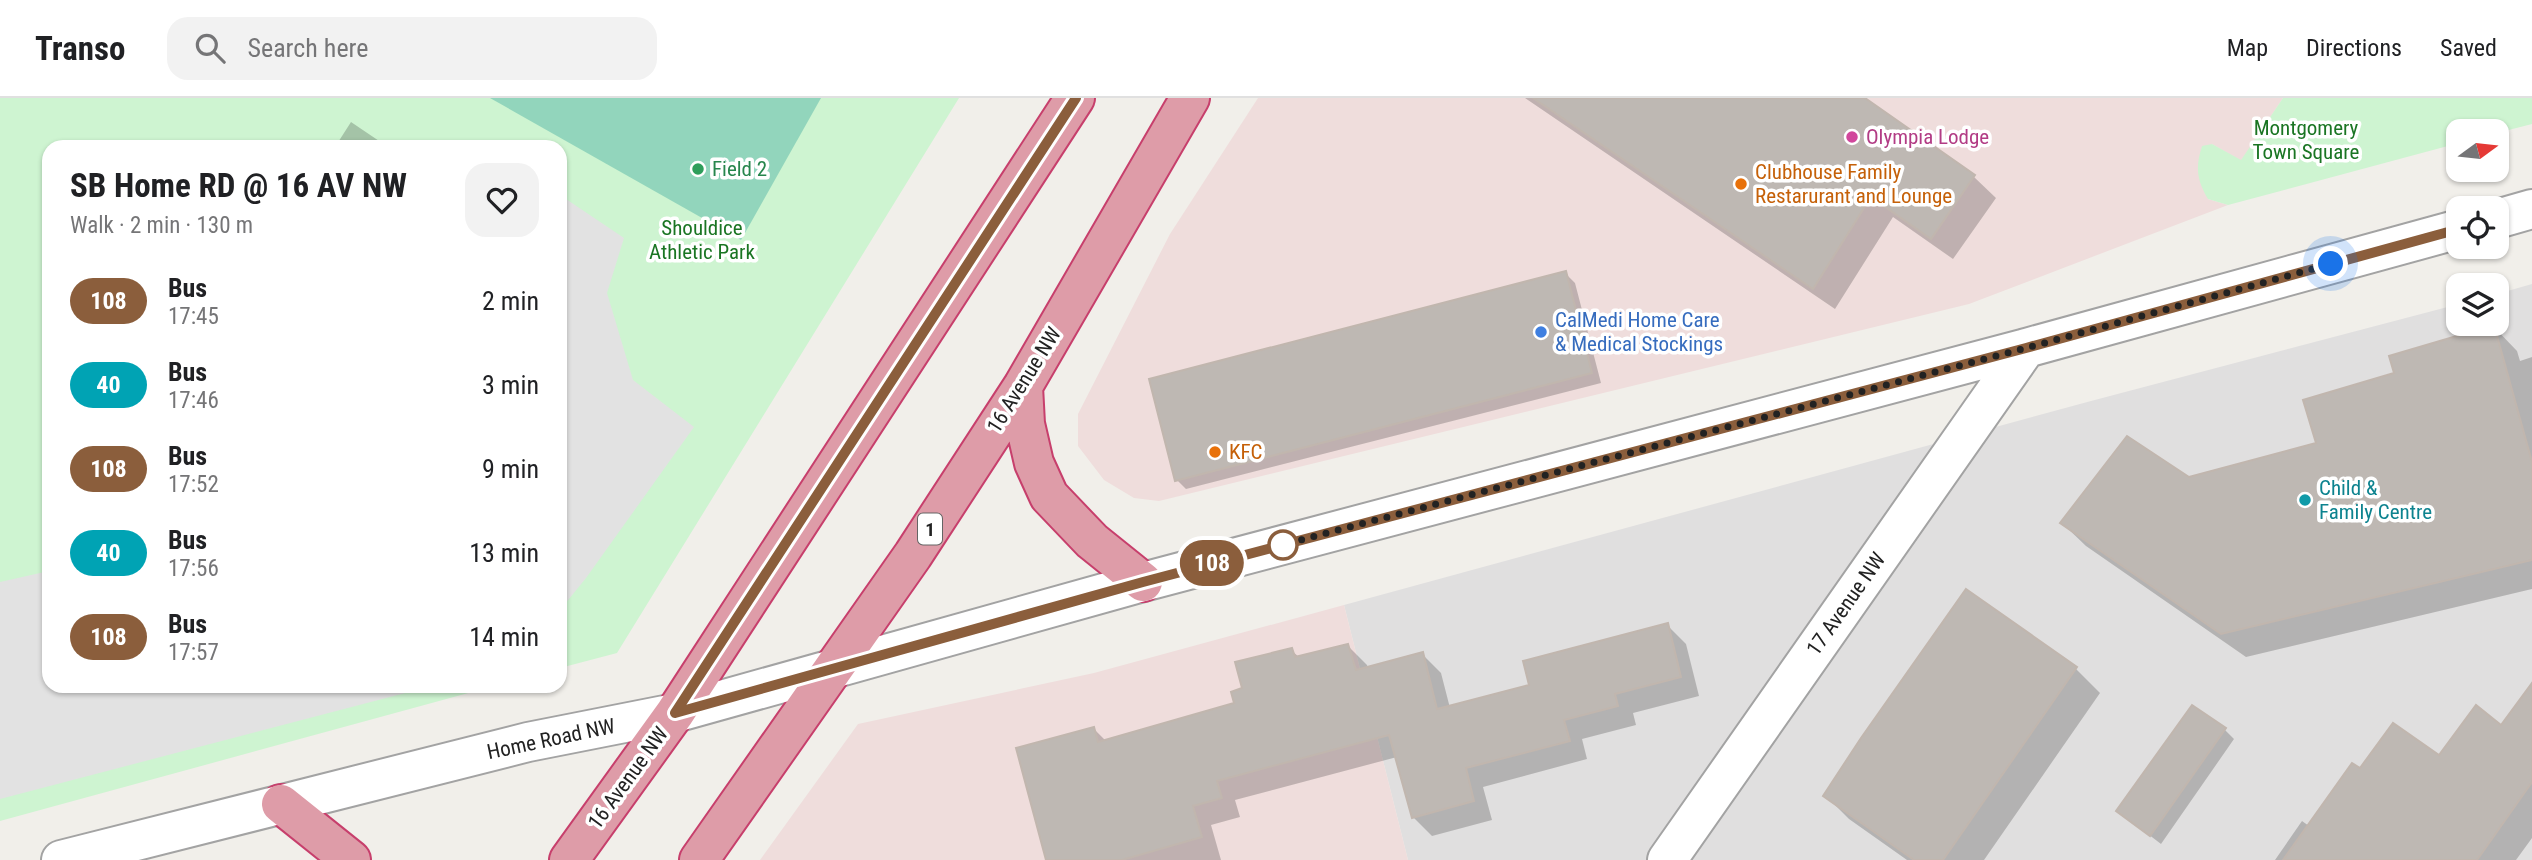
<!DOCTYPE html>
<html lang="en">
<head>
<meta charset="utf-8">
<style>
	body { margin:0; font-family:"Roboto Condensed",sans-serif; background:#f2f2f2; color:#202124; height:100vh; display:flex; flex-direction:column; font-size:26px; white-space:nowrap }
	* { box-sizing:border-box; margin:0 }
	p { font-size:23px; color:#757577 }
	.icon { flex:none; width:38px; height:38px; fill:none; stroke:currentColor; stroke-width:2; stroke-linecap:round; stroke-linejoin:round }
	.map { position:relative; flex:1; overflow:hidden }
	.details { position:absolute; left:42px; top:42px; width:525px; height:553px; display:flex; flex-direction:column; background:#fff; border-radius:21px; box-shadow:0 2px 5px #0004 }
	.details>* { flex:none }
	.badge { padding:0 14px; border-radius:23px; font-size:24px; line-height:46px }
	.needle { width:46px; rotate:75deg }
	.tools { position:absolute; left:2446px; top:21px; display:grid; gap:14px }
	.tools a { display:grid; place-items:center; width:63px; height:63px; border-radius:14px; background:#fff; box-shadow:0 2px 5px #0004; font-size:35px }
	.you { position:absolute; width:35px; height:35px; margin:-18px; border:5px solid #fff; border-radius:50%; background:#1a73e8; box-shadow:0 0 0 10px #1a73e833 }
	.map>.badge { position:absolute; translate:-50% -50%; box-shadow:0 0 0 4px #fff }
	.round { display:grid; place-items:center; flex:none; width:74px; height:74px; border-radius:21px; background:#f2f2f2 }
	.summary { display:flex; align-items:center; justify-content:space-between; height:119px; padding:0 28px }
	h1 { font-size:33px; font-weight:700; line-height:52px }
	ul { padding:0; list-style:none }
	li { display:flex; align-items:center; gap:21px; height:84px; padding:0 28px }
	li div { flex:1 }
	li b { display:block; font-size:26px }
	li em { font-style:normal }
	li .badge { min-width:77px; font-weight:700; text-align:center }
	header { display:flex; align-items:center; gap:42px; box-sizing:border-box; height:98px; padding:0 35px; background:#fff; border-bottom:2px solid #e0e0e0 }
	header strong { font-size:33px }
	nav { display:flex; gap:38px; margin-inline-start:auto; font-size:24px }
	.search { width:490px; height:63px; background:#f2f2f2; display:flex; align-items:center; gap:18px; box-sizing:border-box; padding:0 24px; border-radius:21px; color:#757577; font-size:26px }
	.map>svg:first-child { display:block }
	.residential { fill:#e0dfdf }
	.commercial { fill:#efdddc }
	.park { fill:#cef4d1 }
	.pitch { fill:#92d5bc }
	.parking { fill:#e2e2e2 }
	.shadow { fill:#0003 }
	.building { fill:#beb8b3; stroke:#c1b6ae; stroke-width:2 }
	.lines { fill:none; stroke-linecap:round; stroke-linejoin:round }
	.minor-casing { stroke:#a3a3a3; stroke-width:42 }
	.highway-casing { stroke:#c73f6c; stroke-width:42 }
	.minor { stroke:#fff; stroke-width:38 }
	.highway { stroke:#de9ca8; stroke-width:38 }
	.line-casing { stroke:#fff; stroke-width:16 }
	.line { stroke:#8b5e3c; stroke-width:10 }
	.walk { stroke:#222; stroke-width:7; stroke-dasharray:0 12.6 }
	.hotel-dot { fill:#d1479c; stroke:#fff; stroke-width:2.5 }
	.leisure-dot { fill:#2e9e5b; stroke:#fff; stroke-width:2.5 }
	.food-dot { fill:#e8710a; stroke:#fff; stroke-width:2.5 }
	.shop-dot { fill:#3f7fe0; stroke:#fff; stroke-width:2.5 }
	.culture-dot { fill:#0f9aa8; stroke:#fff; stroke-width:2.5 }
	.stop-dot { fill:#fff; stroke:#8b5e3c; stroke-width:3.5 }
	.labels { text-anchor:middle; stroke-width:7; stroke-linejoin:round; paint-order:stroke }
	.shield { fill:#fff; stroke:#646464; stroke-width:2 }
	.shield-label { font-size:19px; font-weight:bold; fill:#222 }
	.park-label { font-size:21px; fill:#1a7523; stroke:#fff }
	.hotel-label { font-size:21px; fill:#b23c85; stroke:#fff; text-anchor:start }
	.leisure-label { font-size:21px; fill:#27864d; stroke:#fff; text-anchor:start }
	.food-label { font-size:21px; fill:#c56008; stroke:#fff; text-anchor:start }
	.shop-label { font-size:21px; fill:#366cbe; stroke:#fff; text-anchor:start }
	.street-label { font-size:21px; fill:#222; stroke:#fff }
	.culture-label { font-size:21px; fill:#0d838f; stroke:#fff; text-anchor:start }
</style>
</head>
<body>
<header>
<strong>Transo</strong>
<div class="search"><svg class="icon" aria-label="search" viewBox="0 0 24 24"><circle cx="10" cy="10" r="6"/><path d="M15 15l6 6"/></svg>Search here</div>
<nav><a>Map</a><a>Directions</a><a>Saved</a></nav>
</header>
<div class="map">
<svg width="2532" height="762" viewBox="0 0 2532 762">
	<rect width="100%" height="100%" fill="#f1efea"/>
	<!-- residential -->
	<path class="residential" d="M2532,186v576h-1124l-64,-255 747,-204 368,-97v20h38v-30z"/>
	<!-- commercial -->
	<path class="commercial" d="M1258,0h1025l-42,63 -29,-17 -4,55 20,6 -259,99 -810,197 -25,-3 -30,-18 -26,-34v-32l92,-180z
		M1344,507l64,255h-648l98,-136 236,-51z"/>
	<!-- park -->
	<path class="park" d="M0,0h959l-342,555 -57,15v-521h-511v539h445l-494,135z
		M2283,0h249v26l-35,9 -38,-2v12l-231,62 -20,-6c-11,-19 -13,-31 -6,-53l10,-2 29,16z"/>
	<!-- pitch -->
	<path class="pitch" d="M490,0h331l-80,142z"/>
	<!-- parking -->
	<path class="parking" d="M560,97l64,43 -17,55 26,87 61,47 -108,151 -26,32z
		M49,473v115h383l-432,113v-217z"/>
	<!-- shadow -->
	<path class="shadow" d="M1525,0h336l113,79 22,21 -43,61 -60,-42 -58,92z
		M351,24l37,25h-53z
		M1565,175l10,10 26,100 -415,106 -9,-9z
		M2494,229l23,24 3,10 12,-4v232l-286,68 -160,-111 -24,-23 127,-44 129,-35 78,-70z
		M1967,494l109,77 24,24 -116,167h-77l-58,-41 -24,-24z
		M1667,527l19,19 13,52 -66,17 3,12 -54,14 5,20 -104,28 9,33 -60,16 -19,-19 -16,-60 -162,43 5,17 -29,8 10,35h-174l47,-131 12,12 130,-37 8,-14 47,-40 9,8 48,-12 19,19 1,4 54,-15 19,19 9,35 81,-22z
		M2502,630l30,6v104l-16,22h-241l27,-39 7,5 52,-55 78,-13z
		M2224,631l10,10 -73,105 -43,-33z"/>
	<!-- building -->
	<path class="building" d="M1533,0h332l110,77 -44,64 -60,-42 -58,92z
		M1566,173l26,102 -417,108 -26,-102z
		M2494,227l38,137v98l-311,74 -161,-111 67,-87 62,41 127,-34 -13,-43 91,-27 -5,-17z
		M1966,491l111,78 -134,193h-29l-91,-64 38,-58z
		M1668,525l13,54 -66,17 3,12 -54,14 6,21 -104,27 8,33 -62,17 -23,-83 -172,46 5,17 -29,8 9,31 -80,23h-76l-30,-112 78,-21 4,15 136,-39 -3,-11 11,-4 -7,-26 57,-14 3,9 53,-13 8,26 67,-18 14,57 92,-24 -6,-24z
		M2532,585v99l-55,78h-194l69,-97 8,5 33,-45 46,32 37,-50 25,20z
		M2192,607l34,23 -76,108 -34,-25z"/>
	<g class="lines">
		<defs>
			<path id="minor" d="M2497,121l35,-10
				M61,762l467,-118 147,-29 468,-131 883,-234 433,-119
				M1667,762l359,-512"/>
			<path id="highway" d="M1023,288l2,38 9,39 15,33 43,45 51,41
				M281,706l70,56
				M569,762l106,-147 400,-615
				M699,762l214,-305 110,-169 167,-288"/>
		</defs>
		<!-- minor casing -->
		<use href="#minor" class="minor-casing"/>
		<!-- highway casing -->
		<use href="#highway" class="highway-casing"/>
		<!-- minor -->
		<use href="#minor" class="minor"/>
		<!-- highway -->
		<use href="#highway" class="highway"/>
	</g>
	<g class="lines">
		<defs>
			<path id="line" d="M1076,0l-401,615 468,-131 883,-234 433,-119"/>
		</defs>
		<!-- line casing -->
		<use href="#line" class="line-casing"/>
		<!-- line -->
		<use href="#line" class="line"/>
		<!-- walk -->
		<path class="walk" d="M1283,447l-9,2 752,-199 305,-84"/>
	</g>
	<!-- markers -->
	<circle class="hotel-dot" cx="1852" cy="39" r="7"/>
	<circle class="leisure-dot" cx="698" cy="71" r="7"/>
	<g class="food-dot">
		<circle cx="1741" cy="86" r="7"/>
		<circle cx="1215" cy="354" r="7"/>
	</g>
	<circle class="shop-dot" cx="1541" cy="234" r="7"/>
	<circle class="culture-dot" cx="2305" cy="402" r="7"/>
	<circle class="stop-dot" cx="1283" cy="447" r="14"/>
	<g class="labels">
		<!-- shield labels -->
		<rect class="shield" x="918" y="415.5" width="24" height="31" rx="5"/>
		<g class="shield-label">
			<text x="930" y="438">1</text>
		</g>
		<!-- park labels -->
		<g class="park-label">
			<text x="2306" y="37">Montgomery<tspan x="2306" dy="24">Town Square</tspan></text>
			<text x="702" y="137">Shouldice<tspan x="702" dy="24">Athletic Park</tspan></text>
		</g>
		<!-- hotel labels -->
		<g class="hotel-label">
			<text x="1866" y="46">Olympia Lodge</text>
		</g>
		<!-- leisure labels -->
		<g class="leisure-label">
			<text x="712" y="78">Field 2</text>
		</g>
		<!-- food labels -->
		<g class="food-label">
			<text x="1755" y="81">Clubhouse Family<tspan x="1755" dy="24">Restarurant and Lounge</tspan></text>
			<text x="1229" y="361">KFC</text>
		</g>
		<!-- shop labels -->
		<g class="shop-label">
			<text x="1555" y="229">CalMedi Home Care<tspan x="1555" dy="24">&amp; Medical Stockings</tspan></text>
		</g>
		<!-- street labels -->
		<g class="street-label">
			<text transform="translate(1024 282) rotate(-58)" y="7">16 Avenue NW</text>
			<text transform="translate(1846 506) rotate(-55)" y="7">17 Avenue NW</text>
			<text transform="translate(551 641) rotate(-12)" y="7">Home Road NW</text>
			<text transform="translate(628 680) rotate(-54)" y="7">16 Avenue NW</text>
		</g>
		<!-- culture labels -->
		<g class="culture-label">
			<text x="2319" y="397">Child &amp;<tspan x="2319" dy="24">Family Centre</tspan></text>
		</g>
	</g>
</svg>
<div class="tools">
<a><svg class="needle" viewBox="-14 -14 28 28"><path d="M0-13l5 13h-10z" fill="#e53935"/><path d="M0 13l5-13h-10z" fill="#757577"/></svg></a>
<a><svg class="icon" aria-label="locate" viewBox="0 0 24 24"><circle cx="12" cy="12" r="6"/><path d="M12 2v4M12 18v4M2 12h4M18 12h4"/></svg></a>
<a><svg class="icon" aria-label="layers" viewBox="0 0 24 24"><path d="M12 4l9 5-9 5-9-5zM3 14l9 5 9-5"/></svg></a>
</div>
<div class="you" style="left:2331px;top:166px"></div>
<b class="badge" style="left:1212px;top:465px;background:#8b5e3c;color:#fff">108</b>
<section class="details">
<div class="summary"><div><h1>SB Home RD @ 16 AV NW</h1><p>Walk · 2 min · 130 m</p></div><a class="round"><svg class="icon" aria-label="heart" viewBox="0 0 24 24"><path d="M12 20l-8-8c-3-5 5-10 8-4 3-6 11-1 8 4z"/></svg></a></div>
<ul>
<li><span class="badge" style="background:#8b5e3c;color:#fff">108</span><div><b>Bus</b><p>17:45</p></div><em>2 min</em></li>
<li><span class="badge" style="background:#00a3b4;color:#fff">40</span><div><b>Bus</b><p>17:46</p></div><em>3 min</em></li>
<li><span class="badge" style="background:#8b5e3c;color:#fff">108</span><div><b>Bus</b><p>17:52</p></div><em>9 min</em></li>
<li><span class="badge" style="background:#00a3b4;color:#fff">40</span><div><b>Bus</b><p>17:56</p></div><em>13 min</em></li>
<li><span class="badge" style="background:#8b5e3c;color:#fff">108</span><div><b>Bus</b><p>17:57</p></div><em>14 min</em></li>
</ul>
</section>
</div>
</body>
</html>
